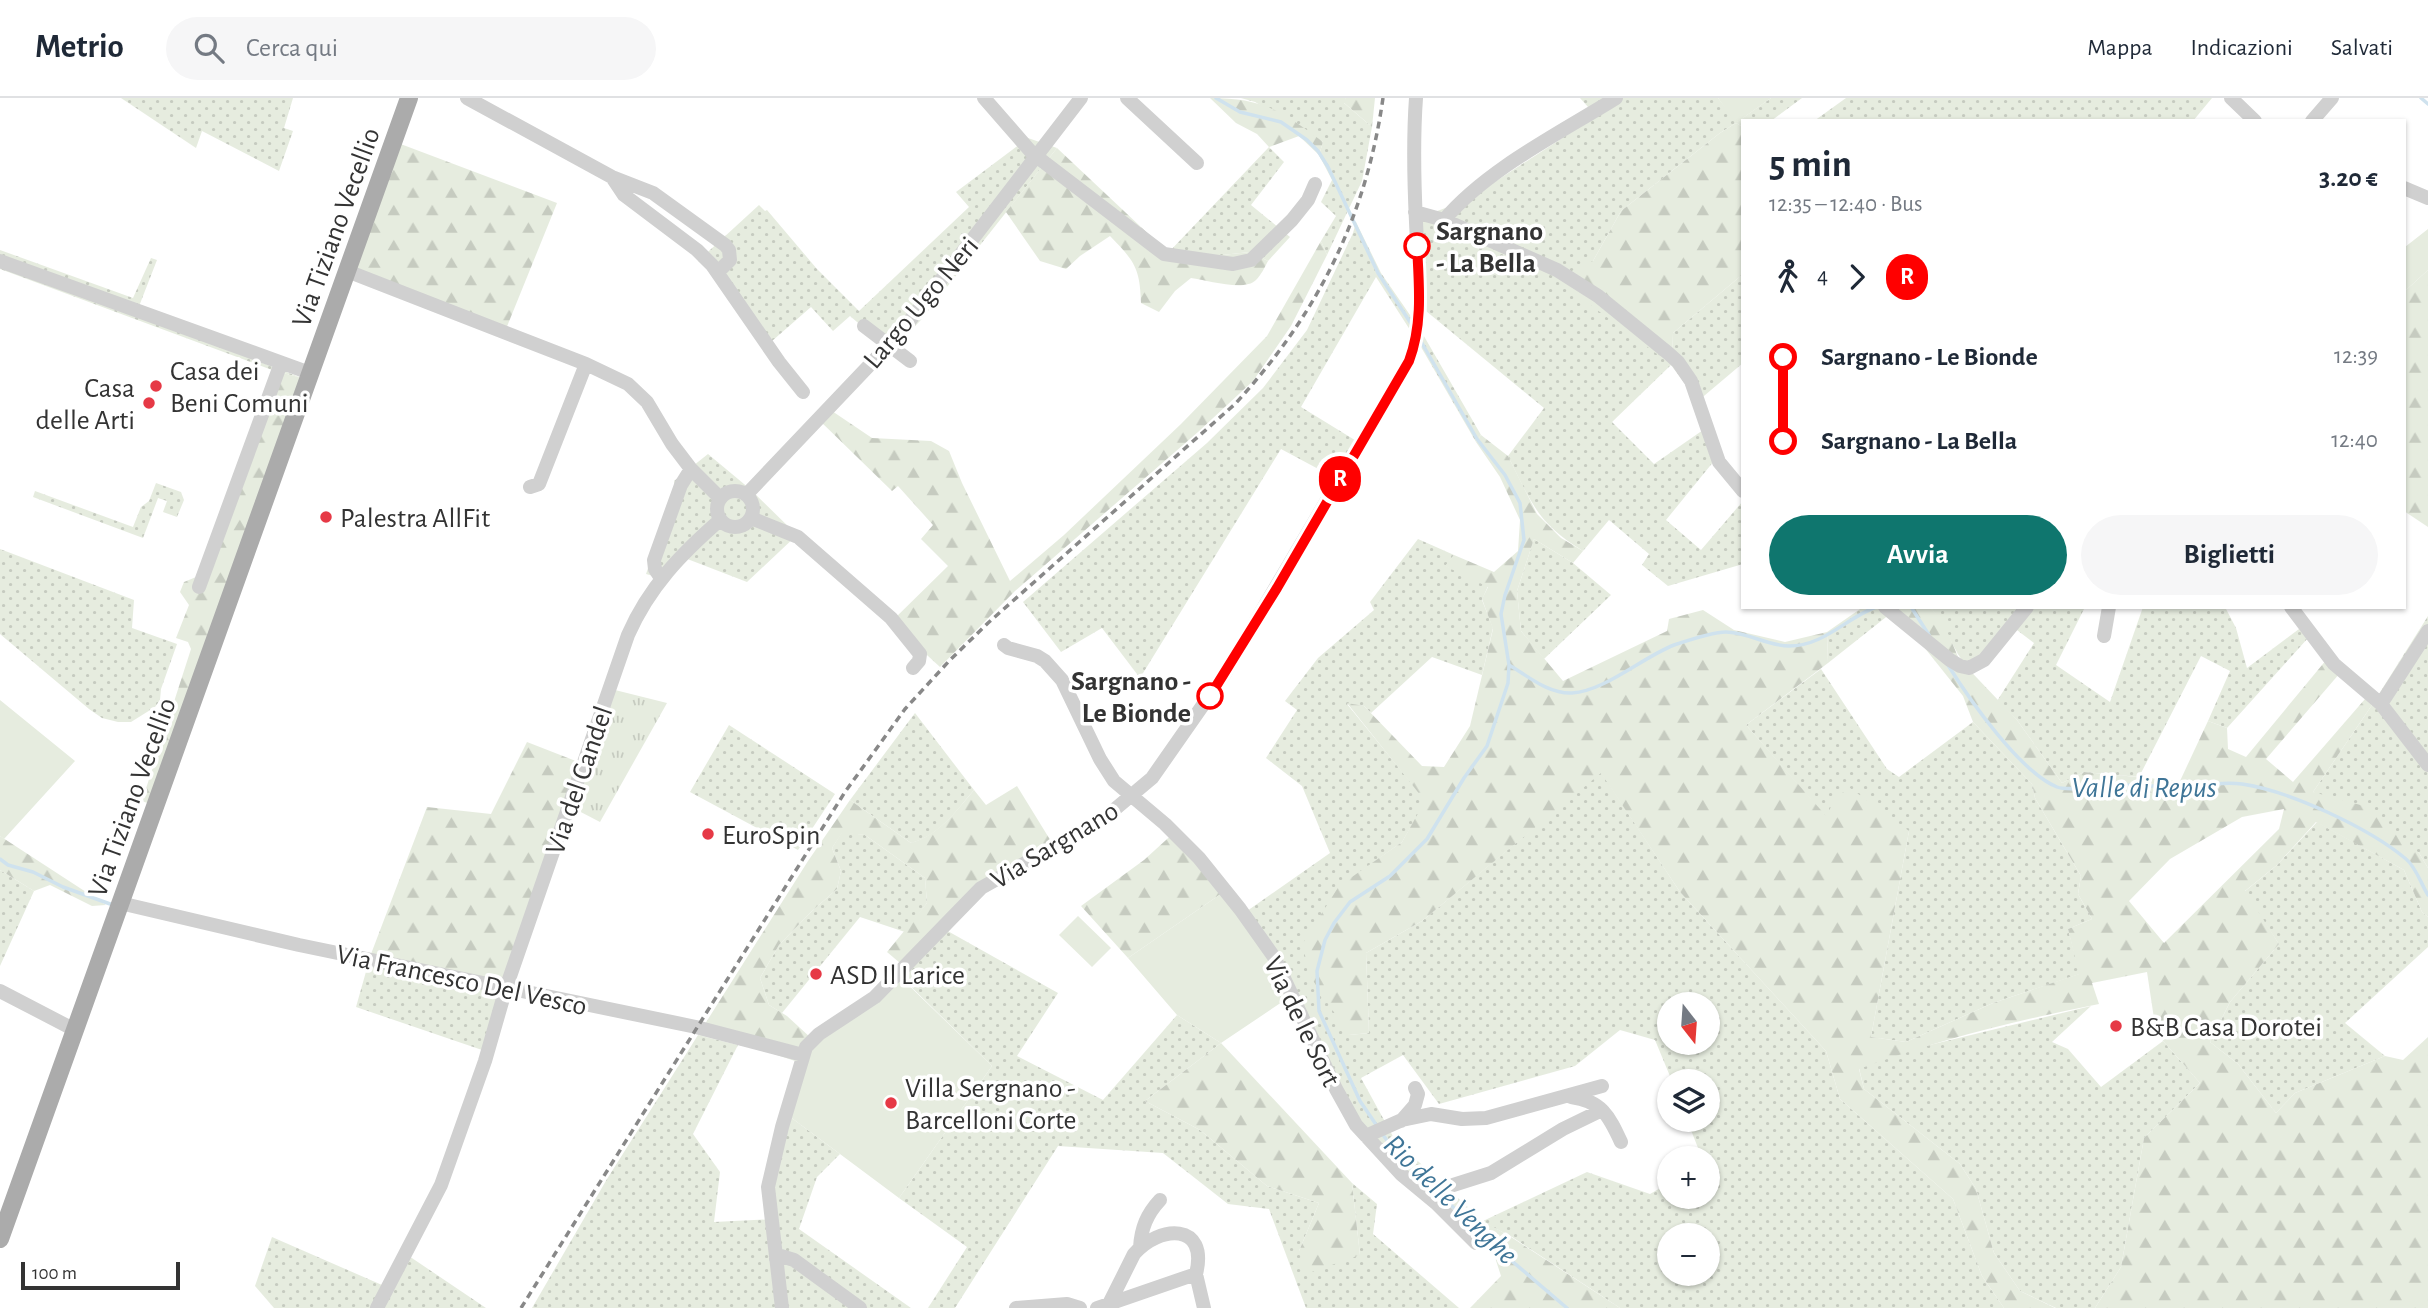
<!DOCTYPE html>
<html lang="it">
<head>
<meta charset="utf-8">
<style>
	body { margin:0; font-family:"Alegreya Sans",sans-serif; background:#f6f6f7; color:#1f2937; height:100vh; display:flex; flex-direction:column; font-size:26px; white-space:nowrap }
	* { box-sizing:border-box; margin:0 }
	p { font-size:23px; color:#747a83 }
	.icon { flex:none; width:38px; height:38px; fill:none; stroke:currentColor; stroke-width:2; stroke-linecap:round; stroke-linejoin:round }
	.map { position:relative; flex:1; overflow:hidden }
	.drawer { position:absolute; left:1741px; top:21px; width:665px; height:490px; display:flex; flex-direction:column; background:#fff; border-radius:0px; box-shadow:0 2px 5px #0004 }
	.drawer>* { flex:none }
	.badge { padding:0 14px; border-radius:23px; font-size:24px; line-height:46px }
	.needle { width:46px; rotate:163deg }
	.tools { position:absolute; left:1657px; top:894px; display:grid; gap:14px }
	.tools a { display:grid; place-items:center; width:63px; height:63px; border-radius:50%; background:#fff; box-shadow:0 2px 5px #0004; font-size:35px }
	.scale { position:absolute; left:21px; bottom:18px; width:159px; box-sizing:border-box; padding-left:7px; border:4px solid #333; border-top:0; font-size:19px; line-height:24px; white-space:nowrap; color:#333; -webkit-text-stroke:5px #fff; paint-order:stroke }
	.map>.badge { position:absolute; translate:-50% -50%; box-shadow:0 0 0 4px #fff }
	.legs { display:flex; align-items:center; gap:10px; height:77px; padding:0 28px; font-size:23px }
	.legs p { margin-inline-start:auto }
	.head { display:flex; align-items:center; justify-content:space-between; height:119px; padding:0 28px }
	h1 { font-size:38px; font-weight:700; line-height:52px }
	.action { display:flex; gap:14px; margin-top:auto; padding:14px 28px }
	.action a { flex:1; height:80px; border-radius:42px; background:#0f766e; color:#fff; font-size:28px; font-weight:700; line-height:80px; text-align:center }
	.action a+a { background:#f6f6f7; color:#1f2937 }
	ul { padding:0 28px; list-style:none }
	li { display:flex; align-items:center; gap:24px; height:84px; font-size:26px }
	li i { display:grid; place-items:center; width:10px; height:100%; margin:0 9px; background:currentColor }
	li i::after { content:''; width:18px; height:18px; margin:-9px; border:5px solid; border-radius:50%; background:#fff }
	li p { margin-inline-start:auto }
	li:first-child i { background:linear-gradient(#0000 50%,currentColor 0) }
	li:last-child i { background:linear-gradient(currentColor 50%,#0000 0) }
	header { display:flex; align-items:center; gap:42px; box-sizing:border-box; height:98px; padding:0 35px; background:#fff; border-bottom:2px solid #e0e1e3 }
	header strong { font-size:33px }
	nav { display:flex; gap:38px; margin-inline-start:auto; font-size:24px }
	.search { width:490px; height:63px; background:#f6f6f7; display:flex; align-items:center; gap:18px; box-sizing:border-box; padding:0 24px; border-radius:38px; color:#747a83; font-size:26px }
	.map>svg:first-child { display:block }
	.grass { fill:url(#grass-dots); fill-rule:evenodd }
	.forest { fill:url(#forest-firs); fill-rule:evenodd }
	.park { fill:url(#park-tufts) }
	.garden { fill:#e6ecdf }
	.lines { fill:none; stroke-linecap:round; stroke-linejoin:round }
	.stream { stroke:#cfe2ee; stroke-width:3.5 }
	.minor { stroke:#d0d0d0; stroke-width:14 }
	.major { stroke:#ababab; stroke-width:18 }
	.rail { stroke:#888; stroke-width:3.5; stroke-dasharray:7 5; stroke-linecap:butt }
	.line-1-casing { stroke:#fff; stroke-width:16 }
	.line-1 { stroke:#f00; stroke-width:10 }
	.stop-1-dot { fill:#fff; stroke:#f00; stroke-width:3.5 }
	.poi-dot { fill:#e63946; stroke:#fff; stroke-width:2.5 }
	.labels { text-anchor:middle; stroke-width:7; stroke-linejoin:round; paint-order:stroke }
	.street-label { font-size:28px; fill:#333; stroke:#fff }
	.stop-label { font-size:28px; font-weight:bold; fill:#333; stroke:#fff; text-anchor:start }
	.poi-label { font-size:28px; fill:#333; stroke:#fff; text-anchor:start }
	.water-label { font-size:30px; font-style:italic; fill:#3f7597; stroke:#fff }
</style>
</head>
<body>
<header>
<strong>Metrio</strong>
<div class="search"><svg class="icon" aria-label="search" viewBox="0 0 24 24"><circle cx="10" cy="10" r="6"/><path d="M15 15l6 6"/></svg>Cerca qui</div>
<nav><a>Mappa</a><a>Indicazioni</a><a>Salvati</a></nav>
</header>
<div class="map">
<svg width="2428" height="1210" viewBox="0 0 2428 1210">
	<defs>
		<pattern id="grass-dots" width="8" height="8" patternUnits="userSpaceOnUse" patternTransform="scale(1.75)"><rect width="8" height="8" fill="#e6ecdf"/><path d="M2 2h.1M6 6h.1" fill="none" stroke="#c6cbc0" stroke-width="1.8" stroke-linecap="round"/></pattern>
		<pattern id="forest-firs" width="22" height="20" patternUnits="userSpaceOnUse" patternTransform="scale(1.75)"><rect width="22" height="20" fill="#e6ecdf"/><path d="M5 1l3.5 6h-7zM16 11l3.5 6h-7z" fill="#c6cbc0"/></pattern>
		<pattern id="park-tufts" width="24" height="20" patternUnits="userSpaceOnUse" patternTransform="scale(1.75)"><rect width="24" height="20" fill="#e6ecdf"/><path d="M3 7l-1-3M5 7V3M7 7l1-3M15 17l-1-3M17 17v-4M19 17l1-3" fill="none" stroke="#c6cbc0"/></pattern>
	</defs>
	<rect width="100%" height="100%" fill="#fff"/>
	<!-- grass -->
	<path class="grass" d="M121,0h172l-9,30 9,3 -14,40 -77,-40 -6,17z
		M1241,0h105l-2,5 28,24 -10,54 -35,74 -6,-14 15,-25 -15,-14 11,-22 -13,-25 4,-13 -68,-40z
		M1580,0h138l19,24 34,-24h31l-31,23h-28v6l-7,-4 -16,10 -99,78 -28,50 79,103 1,-31 70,-59v89l-45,38 -27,-36 -59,57 42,42 52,-36 8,33 -48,59 35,30 42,-49v63l-75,22 -26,-21 7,-11 -40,-34 -26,31c-46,-28 -52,-49 -75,-95l36,-48 -118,-97 -5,-94 46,-17 129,-84z
		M1846,0h366l-19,23h-379z
		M1028,40l29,10 -137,173 -29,30 -41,-35 -17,15 -22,-24 -47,41 -56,-78 -10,-9 61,-56 6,6 2,-1 50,59 42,42 110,-104 -13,-15z
		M1269,49l15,15 -33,43 39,32 -22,24 -18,-9 -74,8 -8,-7z
		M1356,124l25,51 40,58 60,104 -5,7 -55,-95 -45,-70 -75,130 57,35 -21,37 -56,-30 -141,229 -38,-50 -41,24 -38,-50 184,-159 56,-55 44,-58 46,-97z
		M0,152l133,48 18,-40 6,2 -21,54 166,64 -30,-8 -272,-101z
		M708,356l42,35 47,46 -50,47 -70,-27 -20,22 -11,-3 28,-81v-12z
		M156,385l25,9 3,8 -7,17 -14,-5 4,-11 -9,-3 -15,40 -110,-41 2,-6 98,36 8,-20 8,-6z
		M1418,441l36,16 -8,11 42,20 -6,14 11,28 -11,47 -50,-18 -61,56 -7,-7 -17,-2 79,97 -24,41 -63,45 10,148 20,-2 -3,-80 56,-32 179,-149 79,120 146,159 14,48 113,100 29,77 22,32h-384l-108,-71 -29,-15 -8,10 -88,-76 -37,-46 -103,-199 83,-58 -28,-67 -36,-28 31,-48 -12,-9 33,-43 56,-48 -4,-8zM1670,906h38v39h-38zM1620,932l35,10 17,41 36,1v38h-21l15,38h6v39h-38l-1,-14 -19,11 -63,-22 -104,49 -88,-81 -34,-62 42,-23 36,49 136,-38zM1670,1138h38v38h-38z
		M1534,441l39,24 38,32 -67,64 -23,-28 -4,-40z
		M0,451l134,51 -2,28 45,16 -16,45 -1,11 -5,7 -24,15h-13l-16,-4 -13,-9 -89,-75z
		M1863,509h29l3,3 -67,53 -1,-31z
		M1930,509h155l-29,58 54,37 33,-95h82l11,21 11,40 52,-39 9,9 -81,90 -19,-7 22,-50 -29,-15 -62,121 -55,-5 -22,11 -45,-63 -20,-19 37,-58 -25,-19 -38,48c-18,-20 -24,-45 -41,-65z
		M2428,518v252l-9,-15 -106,-61 59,-87z
		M1821,571l66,100 12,8 74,-55 59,62 3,14 46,78 -3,18 14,25 -24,10 12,45 -87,29 -87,39 -35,-5 38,-206 -82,-13 -81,-93z
		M915,615l59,77c-18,21 -35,46 -63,53l-61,-43z
		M729,627l106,69 -37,56 -108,-58z
		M2317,724l87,48 18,42 6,5v30l-83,76 40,33 -90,37 -19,20 -38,-49 -28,-22 20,-40 49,-58 -35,-52 33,-27z
		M842,734l23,3 60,43 2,25 -22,29 -45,-15 -78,96 -13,-8 -9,-27 19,-33 32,-33 26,-23 4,-18 -9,-23z
		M0,772l34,21 -34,75z
		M937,827l121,68 -41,63 86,44 74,-85 44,28 -76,58 55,29 67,56 52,17 -20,48 61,4 -8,-72 25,21 -4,30 86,74h-153l-37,-99 -41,-5 -65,-51 -105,-7 -103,162h-27l39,-61 -68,-49 93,-132 -96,-94z
		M371,856l137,37 -23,60 -129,-44z
		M2091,908l-39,36 16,7 33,38 62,-46 37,42 -56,55 -23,129 -26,41h-39l-36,-17 -26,-38 -18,-64 -16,-25 -96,-75 -5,-21 50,-18z
		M698,937l40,10 -45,89 27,38 -6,50 62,-3 -2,-40 15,-63 51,38 -23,23 -18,52 112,79h-379l75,-129z
		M272,1139l110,48 18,-35 86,58h-212l-19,-22z"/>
	<!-- forest -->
	<path class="forest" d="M1210,0c53,0 72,13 113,44l-4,13 -20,-19 -30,11 -12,-13 -21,-11z
		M1346,0h29l-3,29 -29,-25z
		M1736,25l7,4v147l-70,59 -1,32 -117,-86 38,-18 28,-50 99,-78z
		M390,42l167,63 -51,126 -164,-61z
		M1057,50l119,112 74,-8 18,9c-3,6 -7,14 -12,19 -12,12 -48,0 -65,-2l-16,13 -16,21 -18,-9c-1,-36 -7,-42 -31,-67l-30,20 -14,13 -26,-8 -34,-49z
		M1321,143l6,14 -36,71 -38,55 -55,51 -183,159 -75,76 -49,-45 57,-56 -27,-27 12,-14 -35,-39 -6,5 -73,-71 13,-9 40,27 59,3 18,10 13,32 48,98 54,-46 117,-111 86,-88z
		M2428,172v257l-24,-16 1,-220z
		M272,272l30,8 -139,431 -21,-8 49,-152 -3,-7 -12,-4 13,-33 -9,-13 4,-10 12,-5z
		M1481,337l27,21 29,58 24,24 22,13 -10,12 -39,-24 -17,52 4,40 42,50 104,-50 2,-12 34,-9 31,20 51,12 42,-10 1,31 -82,62 81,92 7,-19 16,-10 59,43 -38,206 35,5 87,-39 86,-29 -11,-45 24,-10 -14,-25 3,-18 -46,-78 -3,-14 -59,-62 -10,-26 -71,-89h38l13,15 16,37 58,61 45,63 22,-11 96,9 28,-60 19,7 1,21 18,8 81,-98 13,14 -74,86 27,23 72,-83 7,6 -59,87 51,14 55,47 9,15v49l-6,-5 -18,-42 -88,-48 -39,43 -32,26 34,53 -49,58 -20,40 28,22 38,49 19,-20 90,-37 18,4 25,-23v271h-333l26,-41 23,-129 56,-55 -37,-42 -8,-16 -8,-53 -55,11 7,21c-81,16 -162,36 -240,65l5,20 96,75 16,25 18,64 26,38 35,17h-51l-22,-32 -29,-77 -113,-100 -14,-48 -146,-159 -79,-119 -179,148 -56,32 3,80 -20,2 -41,-62 -5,-30 36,-57 63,-44 23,-41 -78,-98 17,3 58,60 22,1 26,-41 23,-97 -11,-30 6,-12 -43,-21 9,-11 40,17 24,-21 2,-31 -20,-43 -24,-35zM2284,711l-5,20 -115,114 -35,-42 41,-42 72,-42z
		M527,644l59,23 -78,226 -137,-37 56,-147 64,7z
		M1017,688l40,65 -107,61 -50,51 -13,-11 40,-49 -2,-25 -60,-43 -23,-2 -10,15 9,23 -4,18 -26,23 -32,33 -19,33 9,27 18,11 24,22 -13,24 -30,-10 -70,-17 110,-174 42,-61 61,43c28,-8 45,-32 63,-53l12,15z
		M1177,732l51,59 -100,69 -47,-52 63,-46z
		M0,738l106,69 -14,1 -42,-21 -16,6 -34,-21z
		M1221,945l131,140 8,72 -54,19 -7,-23 20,-48 -52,-17 -67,-56 -55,-29z
		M1483,1123l28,16 109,71h-150l31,-32 -9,-28 -17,-16z"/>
	<!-- park -->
	<path class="park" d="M611,591l56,14 -67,119 -27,-14z"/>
	<!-- garden -->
	<path class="garden" d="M1718,0h53l-35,25z
		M2428,131v41l-23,21v-44z
		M0,602l75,61 -71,78 -4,-3z
		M1228,791l69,103 -76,51 -44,-28 -49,-57z
		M1078,818l33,32 -19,19 -33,-32z
		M895,874l97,94 -93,132 -110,-82 22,-78 54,-36z"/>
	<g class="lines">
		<!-- stream -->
		<path class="stream" d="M1216,0l24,14 41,10 26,18 11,11 10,16 50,106 34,52
			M2421,0l7,6
			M1911,509l18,28
			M1509,567c19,11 39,29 63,28 33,-2 71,-36 102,-48 12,-4 39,-13 52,-13 21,0 42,14 63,14 35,0 57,-28 87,-39
			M1948,567c21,34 72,107 109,122 12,5 52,-2 68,-2 18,0 36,2 54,2 21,-1 42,-6 63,-3 48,7 127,44 164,75 10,8 15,25 22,36
			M0,761l8,6 25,7 30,15 50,18
			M1377,1028l-17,-25 -41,-90 -2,-40 8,-31 9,-17 16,-21 40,-26 37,-37 37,-61 23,-32 21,-63 1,-18 -8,-51 4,-19 19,-55 -4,-37 -15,-28 -28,-36 -58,-101
			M1381,1034l17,24 37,34
			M1441,1097l38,38 88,75"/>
		<!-- minor -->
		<path class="minor" d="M467,0l145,79 41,16 72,52 4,5 1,10 -12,12
			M984,0l48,55 132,101 69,10 18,-4 41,-40 16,-20 7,-16
			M1127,0l70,65
			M2231,0l24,23
			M2312,23l20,-23
			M612,79l12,18 73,55 15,15 67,97 24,30
			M2404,90l24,10
			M1415,114l29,8 113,50 41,26 70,57 10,9 13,19 28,81 24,29
			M1444,122c43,-51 116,-87 172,-122
			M0,163l310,112
			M347,173l239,93 42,20 19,18 25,42 19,25 29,29
			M864,228l46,35
			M530,389l9,-3 47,-120
			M717 411a18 18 0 1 1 36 0a18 18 0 1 1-36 0Z
			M746,397l155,-163 180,-234
			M751,420l47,19 93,81 29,36 -1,7 -6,7
			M661,480l-6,-9 -1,-9 27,-75 10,-16
			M199,489l82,-224
			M1885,509l65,53 10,6 9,2 15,-8 43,-53
			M2291,509l43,57 47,40 47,-73
			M2104,538l5,-29
			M1004,547l4,3 29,8 8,5 17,19 38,79 14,22 51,43 34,34 41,51 34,48 62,132 20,36 45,49 35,29 40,40
			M2381,606l47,61
			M120,805l179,42 397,82 107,28
			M0,893l75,39
			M1571,999c31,4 38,19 50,45
			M1401,1023l14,-16 3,-11 -3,-6
			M1366,1038l36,-16 29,-6 31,5 24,-1 116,-32
			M1429,1099l21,-11 41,-13 72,-44 39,-19
			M1140,1150c1,-20 7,-34 20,-48
			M776,1161l5,-3 13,4 66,48
			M1109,1206l25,-50c25,-29 75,-32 62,20
			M377,1210l64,-123 44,-124 21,-73 122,-353c21,-48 53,-81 92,-115
			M782,1210l-14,-121 14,-60 24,-80 13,-13 56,-37 106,-109 121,-68 50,-42 72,-103 185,-314c16,-45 9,-92 7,-139 -2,-41 -3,-83 0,-124
			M1016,1210l51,-4 13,4
			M1097,1210l99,-34 8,34"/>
		<!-- major -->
		<path class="major" d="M0,1141l409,-1141"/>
		<!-- rail -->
		<path class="rail" d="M521,1210l324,-516 60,-83 45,-49 38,-37 247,-219c82,-89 131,-186 148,-306"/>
	</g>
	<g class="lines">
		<defs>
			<path id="line-1" d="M1210,598l67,-108 132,-227c14,-37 10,-76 8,-115"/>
		</defs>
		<!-- line-1 casing -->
		<use href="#line-1" class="line-1-casing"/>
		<!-- line-1 -->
		<use href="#line-1" class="line-1"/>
	</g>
	<!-- markers -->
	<g class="stop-1-dot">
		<circle cx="1417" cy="148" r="12"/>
		<circle cx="1210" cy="598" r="12"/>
	</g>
	<g class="poi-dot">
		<circle cx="156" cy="288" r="7"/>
		<circle cx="149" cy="305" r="7"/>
		<circle cx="326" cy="419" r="7"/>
		<circle cx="708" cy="736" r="7"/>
		<circle cx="816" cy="876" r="7"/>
		<circle cx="2116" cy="928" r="7"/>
		<circle cx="891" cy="1005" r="7"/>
	</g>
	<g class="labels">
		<!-- street labels -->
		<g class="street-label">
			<text transform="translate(335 129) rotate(-70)" y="10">Via Tiziano Vecellio</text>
			<text transform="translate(920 204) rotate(-50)" y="10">Largo Ugo Neri</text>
			<text transform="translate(578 682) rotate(-71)" y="10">Via del Candel</text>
			<text transform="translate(131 699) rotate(-70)" y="10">Via Tiziano Vecellio</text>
			<text transform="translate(1054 746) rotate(-31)" y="10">Via Sargnano</text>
			<text transform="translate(462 881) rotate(12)" y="10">Via Francesco Del Vesco</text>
			<text transform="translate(1303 923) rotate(64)" y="10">Via de le Sort</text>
		</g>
		<!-- stop labels -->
		<g class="stop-label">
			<text x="1436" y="142">Sargnano<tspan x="1436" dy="32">- La Bella</tspan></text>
			<text x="1191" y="592" text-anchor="end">Sargnano -<tspan x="1191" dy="32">Le Bionde</tspan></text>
		</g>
		<!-- poi labels -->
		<g class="poi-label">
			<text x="170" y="282">Casa dei<tspan x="170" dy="32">Beni Comuni</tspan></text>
			<text x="135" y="299" text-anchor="end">Casa<tspan x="135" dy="32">delle Arti</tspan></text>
			<text x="340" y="429">Palestra AllFit</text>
			<text x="722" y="746">EuroSpin</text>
			<text x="830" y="886">ASD Il Larice</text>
			<text x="2130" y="938">B&amp;B Casa Dorotei</text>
			<text x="905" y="999">Villa Sergnano -<tspan x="905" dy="32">Barcelloni Corte</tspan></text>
		</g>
		<!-- water labels -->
		<g class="water-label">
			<text x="2144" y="699">Valle di Repus</text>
			<text transform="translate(1451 1101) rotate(44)" y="10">Rio delle Venghe</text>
		</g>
	</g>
</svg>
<div class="tools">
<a><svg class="needle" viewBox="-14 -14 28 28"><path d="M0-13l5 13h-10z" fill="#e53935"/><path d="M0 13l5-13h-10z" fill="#747a83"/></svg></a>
<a><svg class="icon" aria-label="layers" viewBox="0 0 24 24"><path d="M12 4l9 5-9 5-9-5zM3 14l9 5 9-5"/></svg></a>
<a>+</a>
<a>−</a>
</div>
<div class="scale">100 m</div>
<b class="badge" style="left:1340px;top:381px;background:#f00;color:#fff">R</b>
<section class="drawer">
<div class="head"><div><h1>5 min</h1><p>12:35 – 12:40 · Bus</p></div><b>3.20 €</b></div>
<div class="legs"><svg class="icon" aria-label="walk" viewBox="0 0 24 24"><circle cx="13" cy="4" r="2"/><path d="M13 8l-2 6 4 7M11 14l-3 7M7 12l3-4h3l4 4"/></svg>4<svg class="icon" aria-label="forward" viewBox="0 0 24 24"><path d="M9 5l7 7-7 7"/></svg><b class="badge" style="background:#f00;color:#fff">R</b></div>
<ul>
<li><i style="color:#f00"></i><b>Sargnano - Le Bionde</b><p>12:39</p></li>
<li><i style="color:#f00"></i><b>Sargnano - La Bella</b><p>12:40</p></li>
</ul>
<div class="action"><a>Avvia</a><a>Biglietti</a></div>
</section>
</div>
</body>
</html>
